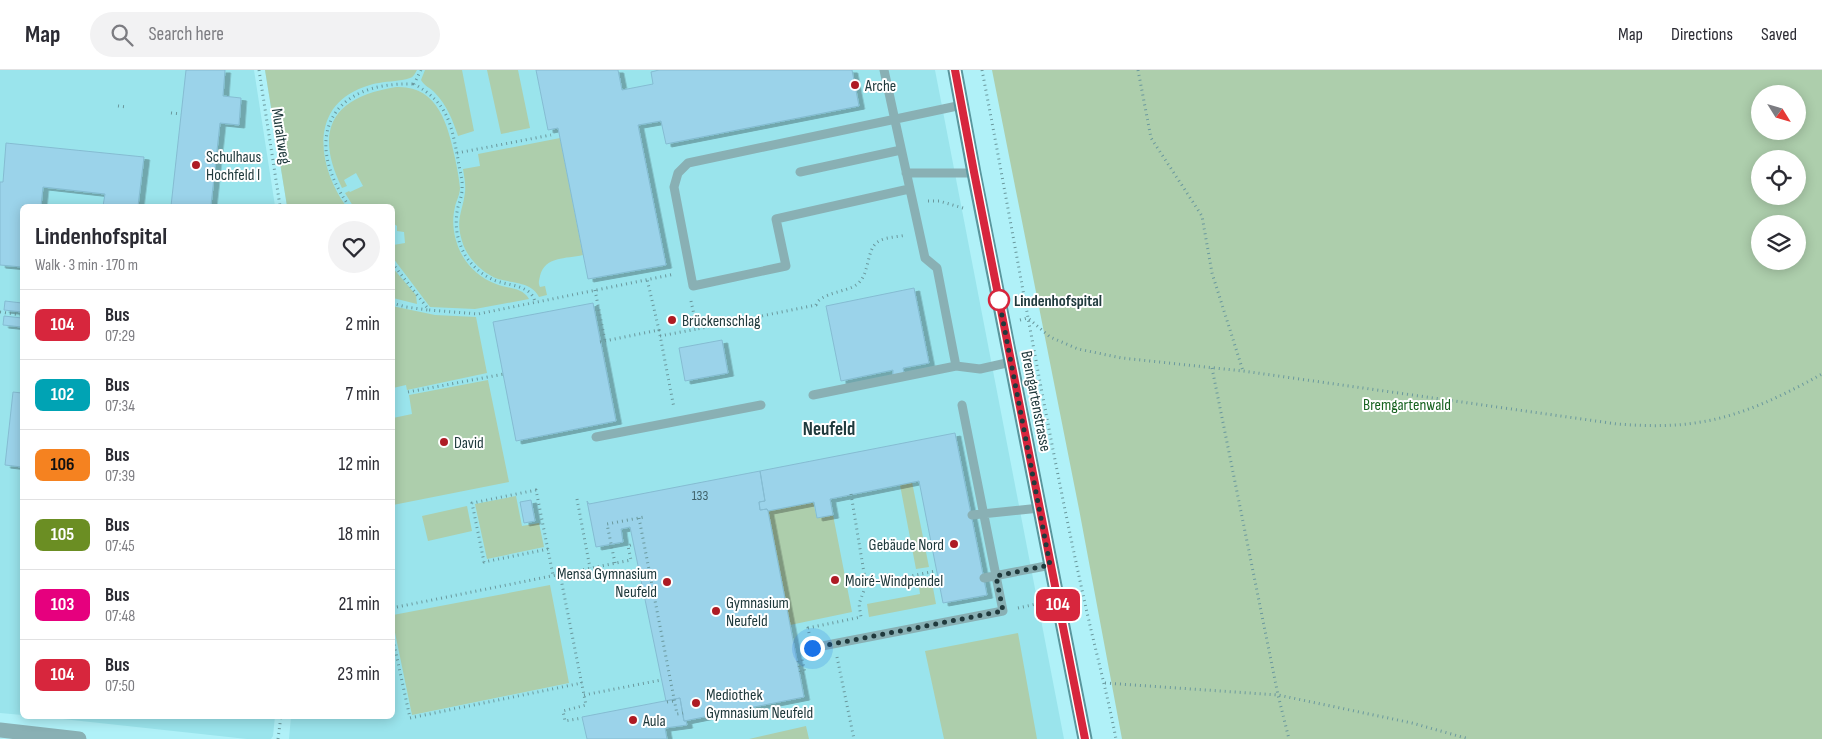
<!DOCTYPE html>
<html lang="en">
<head>
<meta charset="utf-8">
<style>
	body { margin:0; font-family:"Sofia Sans Condensed",sans-serif; background:#f2f2f3; color:#2b2b33; height:100vh; display:flex; flex-direction:column; font-size:19px; white-space:nowrap }
	* { box-sizing:border-box; margin:0 }
	p { font-size:16px; color:#7c7c81 }
	.icon { flex:none; width:28px; height:28px; fill:none; stroke:currentColor; stroke-width:2; stroke-linecap:round; stroke-linejoin:round }
	.map { position:relative; flex:1; overflow:hidden }
	.panel { position:absolute; left:20px; top:134px; width:375px; height:515px; display:flex; flex-direction:column; background:#fff; border-radius:8px; box-shadow:0 2px 12px #0003 }
	.panel>* { flex:none }
	.badge { padding:0 10px; border-radius:8px; font-size:18px; line-height:32px }
	.needle { width:32px; rotate:127deg }
	.fabs { position:absolute; left:1751px; top:15px; display:grid; gap:10px }
	.fabs a { display:grid; place-items:center; width:55px; height:55px; border-radius:50%; background:#fff; box-shadow:0 2px 12px #0003; font-size:25px }
	.you { position:absolute; width:25px; height:25px; margin:-12px; border:4px solid #fff; border-radius:50%; background:#1a73e8; box-shadow:0 0 0 8px #1a73e833 }
	.map>.badge { position:absolute; translate:-50% -50%; box-shadow:0 0 0 2px #fff }
	.round { display:grid; place-items:center; flex:none; width:52px; height:52px; border-radius:26px; background:#f2f2f3 }
	.overview { display:flex; align-items:center; justify-content:space-between; height:85px; padding:0 15px }
	h1 { font-size:24px; font-weight:700; line-height:38px }
	ul { padding:0; list-style:none }
	li { display:flex; align-items:center; gap:15px; height:70px; padding:0 15px; border-top:1px solid #e1e1e2 }
	li div { flex:1 }
	li b { display:block; font-size:19px }
	li em { font-style:normal }
	li .badge { min-width:55px; font-weight:700; text-align:center }
	header { display:flex; align-items:center; gap:30px; box-sizing:border-box; height:70px; padding:0 25px; background:#fff; border-bottom:1px solid #e1e1e2 }
	header strong { font-size:24px }
	nav { display:flex; gap:28px; margin-inline-start:auto; font-size:18px }
	.search { width:350px; height:45px; background:#f2f2f3; display:flex; align-items:center; gap:12px; box-sizing:border-box; padding:0 18px; border-radius:28px; color:#7c7c81; font-size:19px }
	.map>svg:first-child { display:block }
	.built { fill:#9ae4ec }
	.green { fill:#adceac; fill-rule:evenodd }
	.building { fill:#9bd3ea; stroke:#85bcd2; filter:url(#shadow) }
	.lines { fill:none; stroke-linecap:round; stroke-linejoin:round }
	.path { stroke:#6a989d; stroke-width:3; stroke-dasharray:1 4; stroke-linecap:butt }
	.lane { stroke:#89b0b4; stroke-width:9 }
	.street { stroke:#89b0b4; stroke-width:15 }
	.secondary { stroke:#59969d; stroke-width:15 }
	.line-casing { stroke:#fff; stroke-width:11 }
	.line { stroke:#d7263d; stroke-width:8 }
	.walk { stroke:#203a3d; stroke-width:5; stroke-dasharray:0 9 }
	.poi-dot { fill:#ae1b24; stroke:#fff; stroke-width:2 }
	.stop-dot { fill:#fff; stroke:#d7263d; stroke-width:2.5 }
	.labels { text-anchor:middle; stroke-width:4; stroke-linejoin:round; paint-order:stroke }
	.number-label { font-size:14px; fill:#3f6068 }
	.poi-label { font-size:16px; fill:#203a3d; stroke:#fff; text-anchor:start }
	.street-label { font-size:16px; fill:#203a3d; stroke:#fff }
	.stop-label { font-size:16px; font-weight:bold; fill:#203a3d; stroke:#fff; text-anchor:start }
	.park-label { font-size:16px; fill:#16621f; stroke:#fff }
	.quarter-label { font-size:19px; font-weight:bold; fill:#203a3d; stroke:#fff }
</style>
</head>
<body>
<header>
<strong>Map</strong>
<div class="search"><svg class="icon" aria-label="search" viewBox="0 0 24 24"><circle cx="10" cy="10" r="6"/><path d="M15 15l6 6"/></svg>Search here</div>
<nav><a>Map</a><a>Directions</a><a>Saved</a></nav>
</header>
<div class="map">
<svg width="1822" height="669" viewBox="0 0 1822 669">
	<defs>
		<filter id="shadow"><feDropShadow dx="5.5" dy="3" stdDeviation="0" flood-color="#0004"/></filter>
	</defs>
	<rect width="100%" height="100%" fill="#b0f1f8"/>
	<!-- built -->
	<path class="built" d="M0,0h254l21,136h-253v509l-22,-2z
		M265,0h670l129,669h-775l2,-23h101v-510h-105z
		M35,646h240l-2,20 -2,3h-24z"/>
	<!-- green -->
	<path class="green" d="M265,0h152c-2,3 -3,7 -7,8 -5,2 -11,2 -15,3 -11,1 -21,2 -31,6 -56,20 -46,80 -18,119h-59z
		M425,0h37l12,61 -16,5c-5,-15 -11,-31 -23,-43 -4,-5 -11,-7 -14,-13z
		M487,0h31l12,58 -29,6z
		M992,0h830v669h-700l-43,-230zM1760,24h38v37h-38zM1760,89h38v37h-38zM1760,154h38v37h-38z
		M396,17c42,-2 52,38 59,71 2,10 4,20 5,30 0,7 -4,13 -5,19 -4,16 -1,33 7,48 7,13 20,24 34,29 12,5 26,3 33,15l-54,10 -45,-2 -37,-49v-13l12,-2 -1,-11 -7,-1v-5l-4,-3 -1,-17h-39l-8,-13 4,-2 1,1 13,-6 -7,-13 -12,7 3,6 -5,2c-29,-59 -9,-91 54,-101z
		M560,68l23,117c-17,4 -38,1 -43,21 -1,5 -2,7 0,11l5,-1 2,9 -8,2c-7,-15 -27,-14 -41,-18 -16,-6 -31,-21 -36,-38 -7,-22 1,-30 3,-49 1,-8 -1,-16 -2,-23l17,-3 -2,-12z
		M392,197l24,28 1,9 -24,-6z
		M392,236l43,9 41,2 11,56 -80,17 -1,-5 -13,3z
		M488,310l21,102 -116,23v-87l19,-4 -3,-19z
		M912,412l17,85 -13,2 -16,-84z
		M516,426l6,30 17,-3 5,24 -57,12 -12,-55z
		M813,432l4,16 16,-3 19,97 -62,13 -22,-114z
		M467,436l5,25 -44,10 -6,-25z
		M931,507l5,27 -67,13 -2,-13 53,-10 -2,-14z
		M550,515l19,98 -157,32 -19,-92v-8z
		M1018,563l19,106h-93l-19,-88z
		M806,656l3,13h-60z"/>
	<!-- building -->
	<path class="building" d="M186,0h39l-2,26 18,2 -2,27 -19,-2 -9,82 15,1h-55z
		M536,0h82l4,20 31,-6 -2,-12 8,-2h193l7,36 -193,38 -5,-23 -23,4 28,140 -78,14 -30,-151 -10,2z
		M6,73l138,14 -6,49h-35l2,-12 -62,-7 -2,19h-19v61l-22,-2v-83h3z
		M914,218l15,75 -26,5 1,5 -11,2v-5l-52,11 -15,-75z
		M5,231l17,2v9l-18,-2z
		M593,233l23,118 -100,20 -23,-119z
		M4,246l18,2v9l-19,-2z
		M722,270l6,33 -43,8 -6,-33z
		M13,322l9,1v74l-17,-2z
		M955,363l32,162 -44,8 -24,-122 -89,18 3,16 -16,3 -3,-16 -46,9 -1,-2 -7,1 -1,-8 6,-1 -5,-30z
		M760,401l5,30 -6,1 1,8 7,-1 1,2 36,186 -120,24 -4,-23 -14,3 -36,-174 -9,2 2,13 -27,5 -9,-46 2,3z
		M531,430l4,21 -11,2 -4,-21z
		M680,628l4,23h2l1,4 -22,3 2,11h-80l-5,-22z"/>
	<g class="lines">
		<!-- path -->
		<path class="path" d="M259,0l21,136
			M421,0l-7,14c34,19 37,39 44,75 1,10 5,20 4,30 0,6 -2,12 -4,18 -4,17 -1,34 7,48 7,11 17,20 29,25 13,6 37,4 41,22
			M982,0c34,176 63,353 102,529 10,46 23,93 32,140
			M1138,0l13,68 51,78 10,57 31,98
			M118,36l9,1
			M171,43l10,1
			M457,83l94,-18
			M928,131h11l24,7
			M349,136c-48,-68 -19,-125 65,-122
			M392,193l37,47 49,4 197,-40
			M595,220l10,51
			M691,231l6,28 119,-24c4,-12 30,-13 40,-20 15,-10 9,-36 23,-44 7,-4 19,-4 27,-6
			M392,233l14,4 22,3
			M0,242l22,3
			M1020,250l8,-2 22,19 28,12 44,9 121,13 374,53c28,2 56,3 84,-2 43,-7 83,-27 121,-48
			M659,260l15,78
			M660,266l37,-7
			M600,272l59,-12 -12,-51
			M1212,298l66,327 11,44
			M408,322l96,-18
			M851,424l15,91
			M577,429l13,69
			M639,448l38,196 6,-1
			M548,479l-64,13 -12,-59 64,-13 17,85
			M615,493l-8,-39 37,-7
			M560,504l26,131 -23,6 2,10 17,-3
			M392,538l239,-48 -3,-14 5,-2
			M1018,538l23,-5
			M809,563l-1,-5 53,-11 -2,-13 7,-19 70,-14
			M392,565l18,83 172,-35
			M837,587l17,82
			M798,591l3,13 4,-1 -3,-14
			M1105,613l173,12 134,28 57,16
			M584,625l77,-15
			M667,632l8,-1
			M278,669l3,-23"/>
		<!-- lane -->
		<path class="lane" d="M884,0l41,188 12,10 19,98
			M800,102l101,-22
			M906,103h68
			M909,119l-133,30 10,47 -93,20 -19,-99 4,-14 10,-10 274,-58
			M813,325l143,-29 24,3 31,-7
			M596,367l165,-32
			M972,445l68,-7
			M984,508l67,-13
			M812,578l191,-37 -41,-206"/>
		<!-- street -->
		<path class="street" d="M0,660l79,9"/>
		<!-- secondary -->
		<path class="secondary" d="M955,0l19,103 111,566"/>
	</g>
	<g class="lines">
		<defs>
			<path id="line" d="M955,0l19,102 111,567"/>
		</defs>
		<!-- line casing -->
		<use href="#line" class="line-casing"/>
		<!-- line -->
		<use href="#line" class="line"/>
		<!-- walk -->
		<path class="walk" d="M812,578l191,-37 -7,-35 54,-11 -51,-265"/>
	</g>
	<!-- markers -->
	<g class="poi-dot">
		<circle cx="855" cy="15" r="5"/>
		<circle cx="196" cy="95" r="5"/>
		<circle cx="672" cy="250" r="5"/>
		<circle cx="444" cy="372" r="5"/>
		<circle cx="954" cy="474" r="5"/>
		<circle cx="835" cy="510" r="5"/>
		<circle cx="667" cy="512" r="5"/>
		<circle cx="716" cy="541" r="5"/>
		<circle cx="696" cy="633" r="5"/>
		<circle cx="633" cy="650" r="5"/>
	</g>
	<circle class="stop-dot" cx="999" cy="230" r="10"/>
	<g class="labels">
		<!-- number labels -->
		<g class="number-label">
			<text x="700" y="430">133</text>
		</g>
		<!-- poi labels -->
		<g class="poi-label">
			<text x="865" y="21">Arche</text>
			<text x="206" y="92">Schulhaus<tspan x="206" dy="18">Hochfeld I</tspan></text>
			<text x="682" y="256">Brückenschlag</text>
			<text x="454" y="378">David</text>
			<text x="944" y="480" text-anchor="end">Gebäude Nord</text>
			<text x="657" y="509" text-anchor="end">Mensa Gymnasium<tspan x="657" dy="18">Neufeld</tspan></text>
			<text x="845" y="516">Moiré-Windpendel</text>
			<text x="726" y="538">Gymnasium<tspan x="726" dy="18">Neufeld</tspan></text>
			<text x="706" y="630">Mediothek<tspan x="706" dy="18">Gymnasium Neufeld</tspan></text>
			<text x="643" y="656">Aula</text>
		</g>
		<!-- street labels -->
		<g class="street-label">
			<text transform="translate(282 66) rotate(81)" y="6">Muraltweg</text>
			<text transform="translate(1037 331) rotate(79)" y="6">Bremgartenstrasse</text>
		</g>
		<!-- stop labels -->
		<g class="stop-label">
			<text x="1014" y="236">Lindenhofspital</text>
		</g>
		<!-- park labels -->
		<g class="park-label">
			<text x="1407" y="340">Bremgartenwald</text>
		</g>
		<!-- quarter labels -->
		<g class="quarter-label">
			<text x="829" y="365">Neufeld</text>
		</g>
	</g>
</svg>
<div class="fabs">
<a><svg class="needle" viewBox="-14 -14 28 28"><path d="M0-13l5 13h-10z" fill="#e53935"/><path d="M0 13l5-13h-10z" fill="#7c7c81"/></svg></a>
<a><svg class="icon" aria-label="locate" viewBox="0 0 24 24"><circle cx="12" cy="12" r="6"/><path d="M12 2v4M12 18v4M2 12h4M18 12h4"/></svg></a>
<a><svg class="icon" aria-label="layers" viewBox="0 0 24 24"><path d="M12 4l9 5-9 5-9-5zM3 14l9 5 9-5"/></svg></a>
</div>
<div class="you" style="left:812px;top:578px"></div>
<b class="badge" style="left:1058px;top:535px;background:#d7263d;color:#fff">104</b>
<section class="panel">
<div class="overview"><div><h1>Lindenhofspital</h1><p>Walk · 3 min · 170 m</p></div><a class="round"><svg class="icon" aria-label="heart" viewBox="0 0 24 24"><path d="M12 20l-8-8c-3-5 5-10 8-4 3-6 11-1 8 4z"/></svg></a></div>
<ul>
<li><span class="badge" style="background:#d7263d;color:#fff">104</span><div><b>Bus</b><p>07:29</p></div><em>2 min</em></li>
<li><span class="badge" style="background:#00a3b4;color:#fff">102</span><div><b>Bus</b><p>07:34</p></div><em>7 min</em></li>
<li><span class="badge" style="background:#f58220;color:#111">106</span><div><b>Bus</b><p>07:39</p></div><em>12 min</em></li>
<li><span class="badge" style="background:#6b8e23;color:#fff">105</span><div><b>Bus</b><p>07:45</p></div><em>18 min</em></li>
<li><span class="badge" style="background:#e6007e;color:#fff">103</span><div><b>Bus</b><p>07:48</p></div><em>21 min</em></li>
<li><span class="badge" style="background:#d7263d;color:#fff">104</span><div><b>Bus</b><p>07:50</p></div><em>23 min</em></li>
</ul>
</section>
</div>
</body>
</html>
